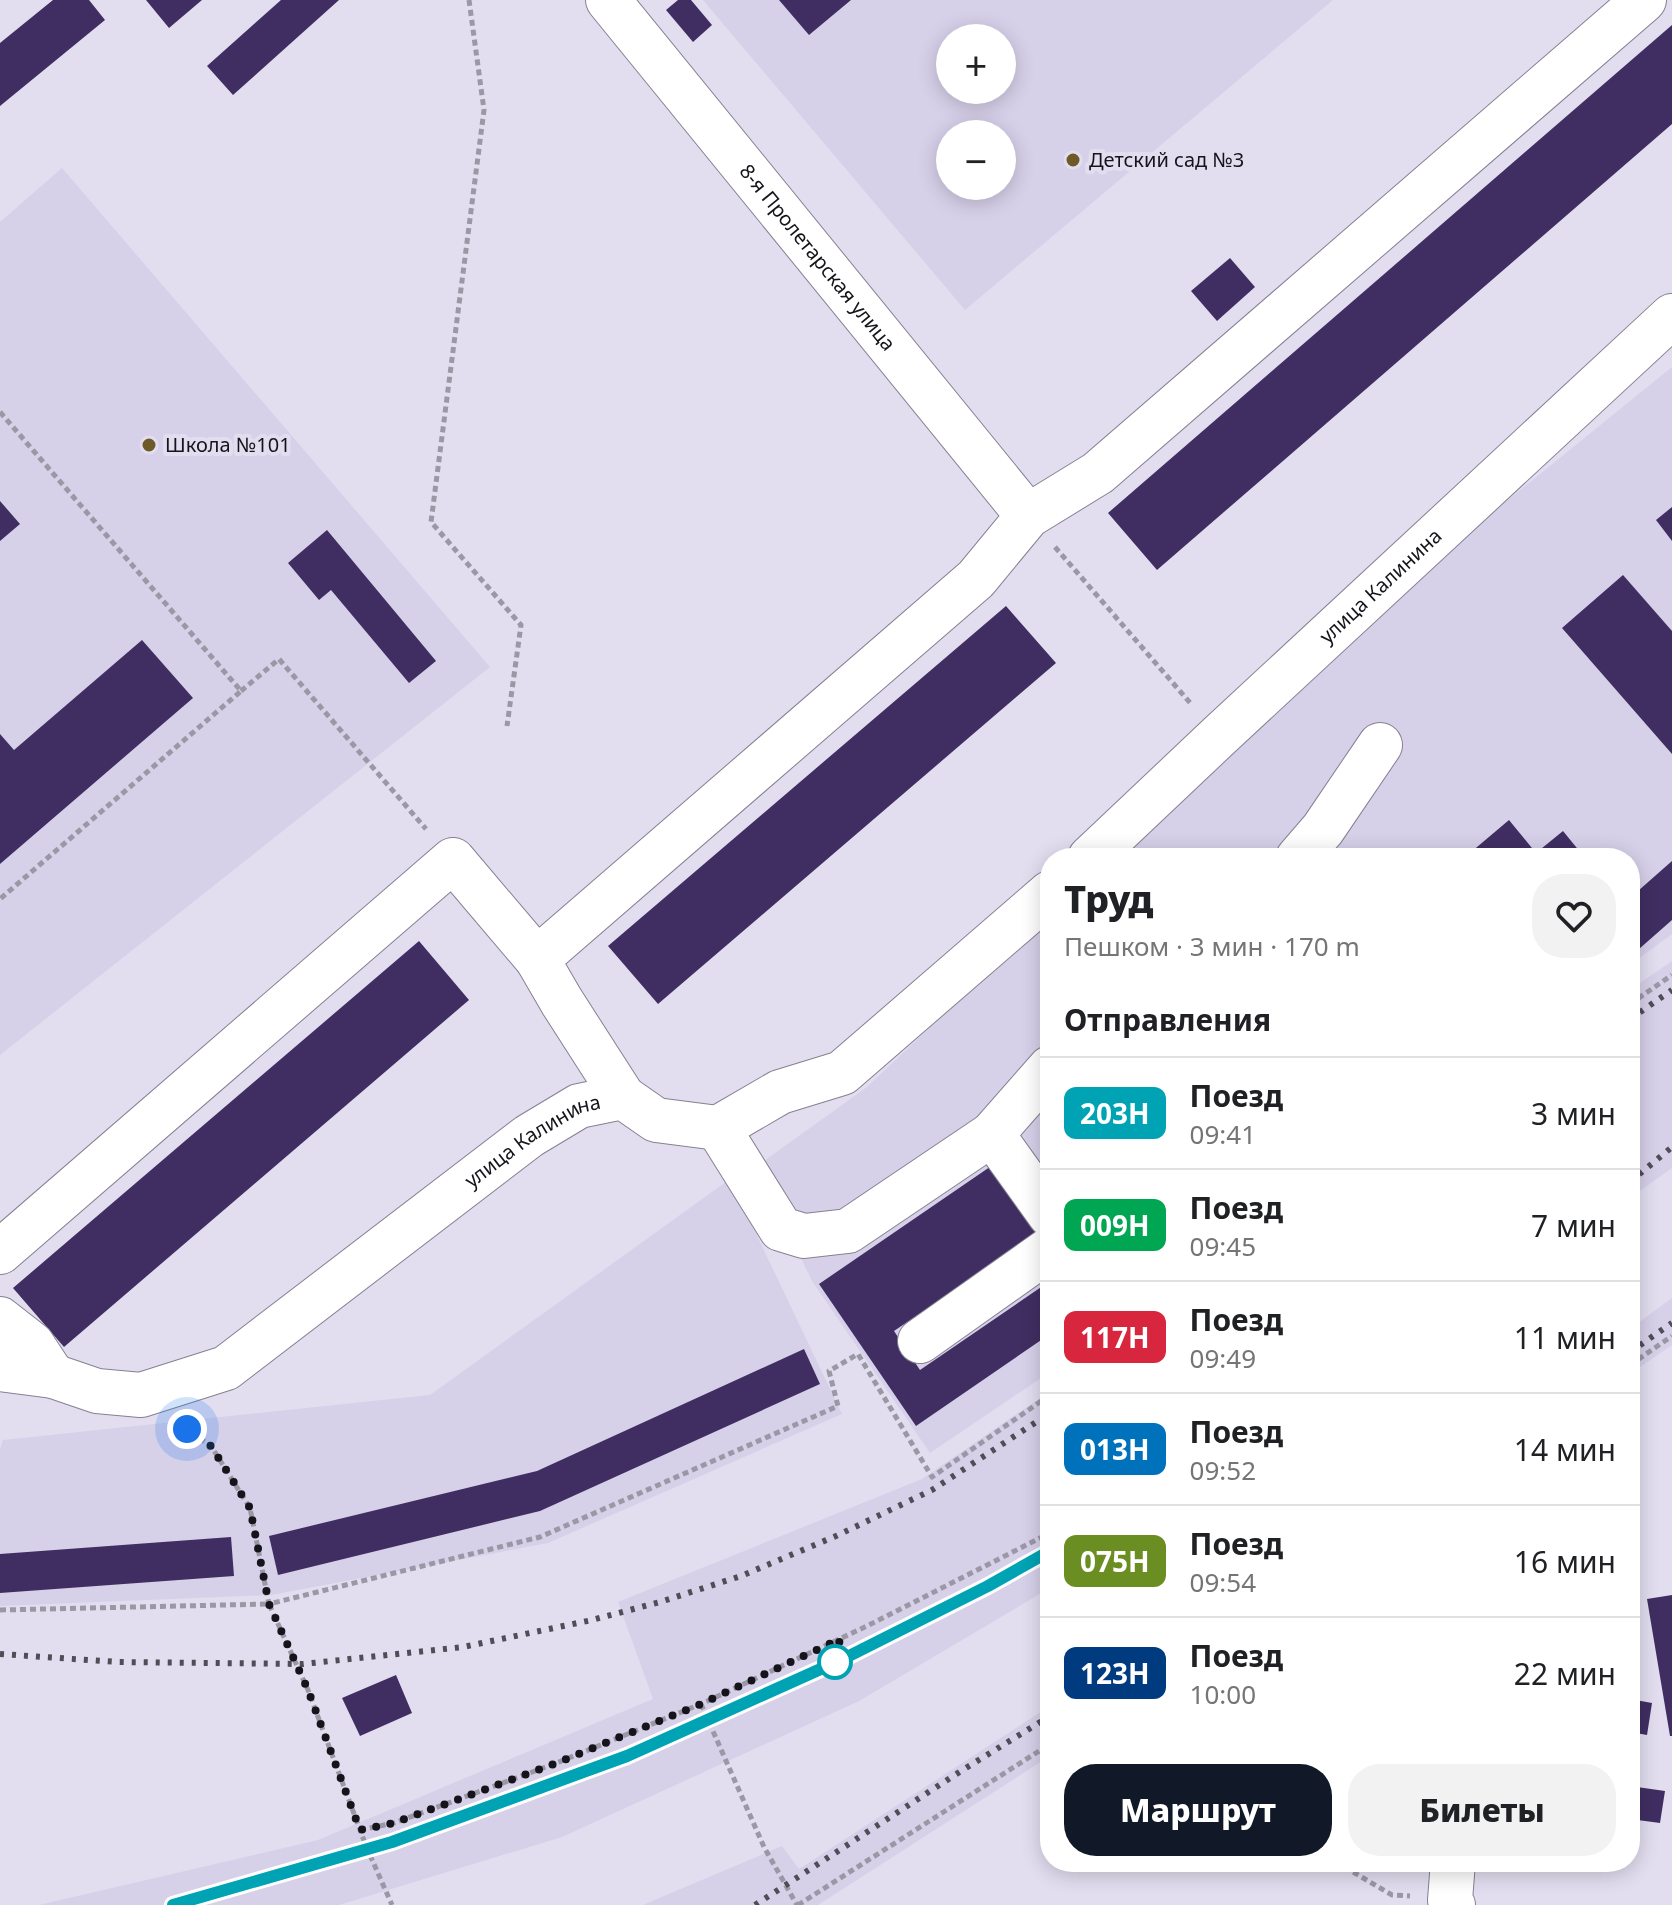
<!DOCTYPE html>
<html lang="ru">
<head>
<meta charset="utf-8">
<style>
	body { margin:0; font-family:"Noto Sans",sans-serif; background:#f2f2f2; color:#202124; height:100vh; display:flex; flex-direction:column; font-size:30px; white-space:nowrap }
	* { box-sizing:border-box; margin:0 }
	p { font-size:26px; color:#757577 }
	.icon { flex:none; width:44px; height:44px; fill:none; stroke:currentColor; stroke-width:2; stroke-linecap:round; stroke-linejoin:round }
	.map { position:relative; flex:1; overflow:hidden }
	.drawer { position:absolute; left:1040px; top:848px; width:600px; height:1024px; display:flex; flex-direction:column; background:#fff; border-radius:32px; box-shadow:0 4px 20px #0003 }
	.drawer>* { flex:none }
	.badge { padding:0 16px; border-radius:12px; font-size:28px; line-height:52px }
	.controls { position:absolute; left:936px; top:24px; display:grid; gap:16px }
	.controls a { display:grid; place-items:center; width:80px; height:80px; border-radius:50%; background:#fff; box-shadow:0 4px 20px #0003; font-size:40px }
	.you { position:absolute; width:40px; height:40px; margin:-20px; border:6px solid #fff; border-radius:50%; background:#1a73e8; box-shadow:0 0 0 12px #1a73e833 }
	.map>.badge { position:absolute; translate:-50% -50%; box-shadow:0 0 0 4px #fff }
	h2 { padding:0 24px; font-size:30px; line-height:72px }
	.round { display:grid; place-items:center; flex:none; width:84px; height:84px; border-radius:32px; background:#f2f2f2 }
	.summary { display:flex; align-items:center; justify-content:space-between; height:136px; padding:0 24px }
	h1 { font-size:38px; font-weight:800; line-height:60px }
	.button { display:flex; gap:16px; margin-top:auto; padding:16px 24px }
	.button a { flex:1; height:92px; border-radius:32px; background:#111827; color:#fff; font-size:32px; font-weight:800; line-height:92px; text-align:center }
	.button a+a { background:#f2f2f2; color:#202124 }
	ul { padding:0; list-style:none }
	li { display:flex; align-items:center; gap:24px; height:112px; padding:0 24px; border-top:2px solid #e0e0e0 }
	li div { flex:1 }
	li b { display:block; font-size:30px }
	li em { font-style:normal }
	li .badge { min-width:88px; font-weight:700; text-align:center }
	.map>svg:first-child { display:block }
	.built { fill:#d6d0e9; fill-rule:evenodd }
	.building { fill:#402e62 }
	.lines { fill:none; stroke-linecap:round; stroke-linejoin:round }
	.minor-casing { stroke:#858191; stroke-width:46 }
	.path { stroke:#9b98a6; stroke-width:5; stroke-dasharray:6 4; stroke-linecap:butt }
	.minor { stroke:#fff; stroke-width:44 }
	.rail { stroke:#4f4d56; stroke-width:6; stroke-dasharray:4 8; stroke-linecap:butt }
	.line-casing { stroke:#fff; stroke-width:18 }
	.line { stroke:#00a3b4; stroke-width:12 }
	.walk { stroke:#15141a; stroke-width:8; stroke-dasharray:0 14.4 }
	.poi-dot { fill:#6e5a28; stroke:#e2def0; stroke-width:3 }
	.stop-dot { fill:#fff; stroke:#00a3b4; stroke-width:4 }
	.labels { text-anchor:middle; stroke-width:8; stroke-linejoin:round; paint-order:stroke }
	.poi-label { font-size:20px; fill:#15141a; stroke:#e2def0; text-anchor:start }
	.street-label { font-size:20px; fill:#15141a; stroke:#e2def0 }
</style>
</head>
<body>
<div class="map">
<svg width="1672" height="1905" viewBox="0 0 1672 1905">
	<rect width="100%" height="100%" fill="#e2def0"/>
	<!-- built -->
	<path class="built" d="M703,0h630l-368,310zM950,38h52v52h-52zM950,134h52v52h-52z
		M62,168l428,499 -490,388v-833z
		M1672,367v567l-42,31v-107h-521l194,-192z
		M1050,914v458l-120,81 -118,-172 -55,-115 110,-79z
		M1672,961v207l-42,30v-208z
		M730,1179l112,235 -294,129 -277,52 -271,11v-157l3,-9 427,-45z
		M1672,1298v47l-42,29v-45z
		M1050,1391v197l-191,113 -297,136 -223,68h-300l279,-65 335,-141 -35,-97 304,-123z
		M1050,1706v50l-232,149h-175l139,-59 17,23z"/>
	<!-- building -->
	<path class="building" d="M53,0h36l16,20 -105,86v-63z
		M146,0h56l-33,28z
		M281,0h58l-106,95 -26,-29z
		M678,0h13l21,25 -19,17 -27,-32z
		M779,0h72l-42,35z
		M1672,25v99l-515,446 -49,-57z
		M1230,258l25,29 -38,34 -26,-30z
		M0,501l20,23 -20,17z
		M1672,507v34l-16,-21z
		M327,530l109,131 -27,22 -78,-93 -12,10 -31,-37z
		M1623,575l49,56v123l-110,-126z
		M1006,606l50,57 -398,341 -50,-58z
		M142,640l51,58 -193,166v-130l14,16z
		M1509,820l27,33 27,-22 22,27h-121z
		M1672,861v59l-33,29 -9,-11v-40z
		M419,941l50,59 -405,347 -51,-59z
		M1000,1160l47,67 -153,104 26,39 130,-89v53l-134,92 -97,-142z
		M804,1349l16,35 -280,127 -262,64 -9,-39 268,-65z
		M231,1537l3,39 -234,17v-39z
		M1672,1595v141h-2l-23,-137z
		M396,1675l16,38 -52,23 -18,-38z
		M1630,1699l22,4 -5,32 -17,-3z
		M1630,1786l35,5 -5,32 -30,-4z"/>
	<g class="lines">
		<defs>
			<g id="minor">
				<path id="s1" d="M608,0l420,516"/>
				<path id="s2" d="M1090,858l129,-122 453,-420"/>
				<path d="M1298,858l25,-29 57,-84"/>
				<path d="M537,959l25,43 61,95"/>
				<path d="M718,1128l63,101 23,7 44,-5 144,-97 58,-66"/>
				<path d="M992,1134l58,81"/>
				<path d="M0,1252l453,-392 84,99 439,-380 52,-63 70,-43 546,-473"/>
				<path d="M0,1319l32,25 21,32"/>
				<path d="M920,1341l130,-92"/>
				<path id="s3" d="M0,1369l53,7 44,15 44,4 85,-27 303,-232 50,-30 44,-9 33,23 62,8 62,-36 62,-19 208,-180"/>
				<path d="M1453,1905l-3,-5 3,-38"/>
			</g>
		</defs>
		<!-- minor casing -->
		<use href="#minor" class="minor-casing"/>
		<!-- path -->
		<path class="path" d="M469,0l15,110 -53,412 90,103 -14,101
			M0,412l241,279 -241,208
			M1055,547l137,158
			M241,691l38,-32 147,170
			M1630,1004l42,-29
			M1630,1365l42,-29
			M183,1427l28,19 39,62 19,96 271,-67 298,-131 -9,-35 29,-17 74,123 118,-82
			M0,1610l269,-6 39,86 58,156 26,59
			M701,1704l63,143 33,58
			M360,1830l34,-7 160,-59 147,-60 166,-78 183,-93
			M1336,1862l56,33 18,1
			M798,1905l252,-161"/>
		<!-- minor -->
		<use href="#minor" class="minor"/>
		<!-- rail -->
		<path class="rail" d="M1630,1019l42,-29
			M1630,1182l42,-35
			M1630,1352l42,-29
			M0,1654l118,8 185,2 160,-17 129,-27 68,-18 81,-26 95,-40 96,-46 118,-77
			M173,1905l219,-63 235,-86 216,-97 145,-73 62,-35
			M755,1905l206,-134 89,-55"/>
	</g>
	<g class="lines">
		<defs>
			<path id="line" d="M173,1905l219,-63 235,-86 216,-97 145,-73 62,-35"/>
		</defs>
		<!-- line casing -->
		<use href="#line" class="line-casing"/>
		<!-- line -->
		<use href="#line" class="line"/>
		<!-- walk -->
		<path class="walk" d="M187,1429l24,17 39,62 19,96 39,86 52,140 34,-7 160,-59 147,-60 139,-65 -5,23"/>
	</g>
	<!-- markers -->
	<g class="poi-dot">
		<circle cx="1073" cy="160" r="8"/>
		<circle cx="149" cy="445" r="8"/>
	</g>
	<circle class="stop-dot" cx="835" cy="1662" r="16"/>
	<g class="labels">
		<!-- poi labels -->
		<g class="poi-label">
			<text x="1089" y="167">Детский сад №3</text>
			<text x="165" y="452">Школа №101</text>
		</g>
		<!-- street labels -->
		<g class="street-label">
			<text dy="7" stroke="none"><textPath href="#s1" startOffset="332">8-я Пролетарская улица</textPath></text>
			<text dy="7" stroke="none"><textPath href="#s2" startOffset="398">улица Калинина</textPath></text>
			<text dy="7" stroke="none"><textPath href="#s3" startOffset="616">улица Калинина</textPath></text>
		</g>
	</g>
</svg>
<div class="controls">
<a>+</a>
<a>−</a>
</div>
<div class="you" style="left:187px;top:1429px"></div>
<section class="drawer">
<div class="summary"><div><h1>Труд</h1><p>Пешком · 3 мин · 170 m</p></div><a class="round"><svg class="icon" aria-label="heart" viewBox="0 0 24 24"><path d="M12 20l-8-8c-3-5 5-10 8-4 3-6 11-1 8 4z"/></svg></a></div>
<h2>Отправления</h2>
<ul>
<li><span class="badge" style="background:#00a3b4;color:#fff">203Н</span><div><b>Поезд</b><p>09:41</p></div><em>3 мин</em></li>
<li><span class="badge" style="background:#00a651;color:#fff">009Н</span><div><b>Поезд</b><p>09:45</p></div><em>7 мин</em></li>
<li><span class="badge" style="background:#d7263d;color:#fff">117Н</span><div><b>Поезд</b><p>09:49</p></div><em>11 мин</em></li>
<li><span class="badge" style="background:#0072bc;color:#fff">013Н</span><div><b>Поезд</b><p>09:52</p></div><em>14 мин</em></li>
<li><span class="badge" style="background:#6b8e23;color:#fff">075Н</span><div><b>Поезд</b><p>09:54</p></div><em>16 мин</em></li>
<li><span class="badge" style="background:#003b80;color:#fff">123Н</span><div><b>Поезд</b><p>10:00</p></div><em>22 мин</em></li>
</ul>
<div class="button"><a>Маршрут</a><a>Билеты</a></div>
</section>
</div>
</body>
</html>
